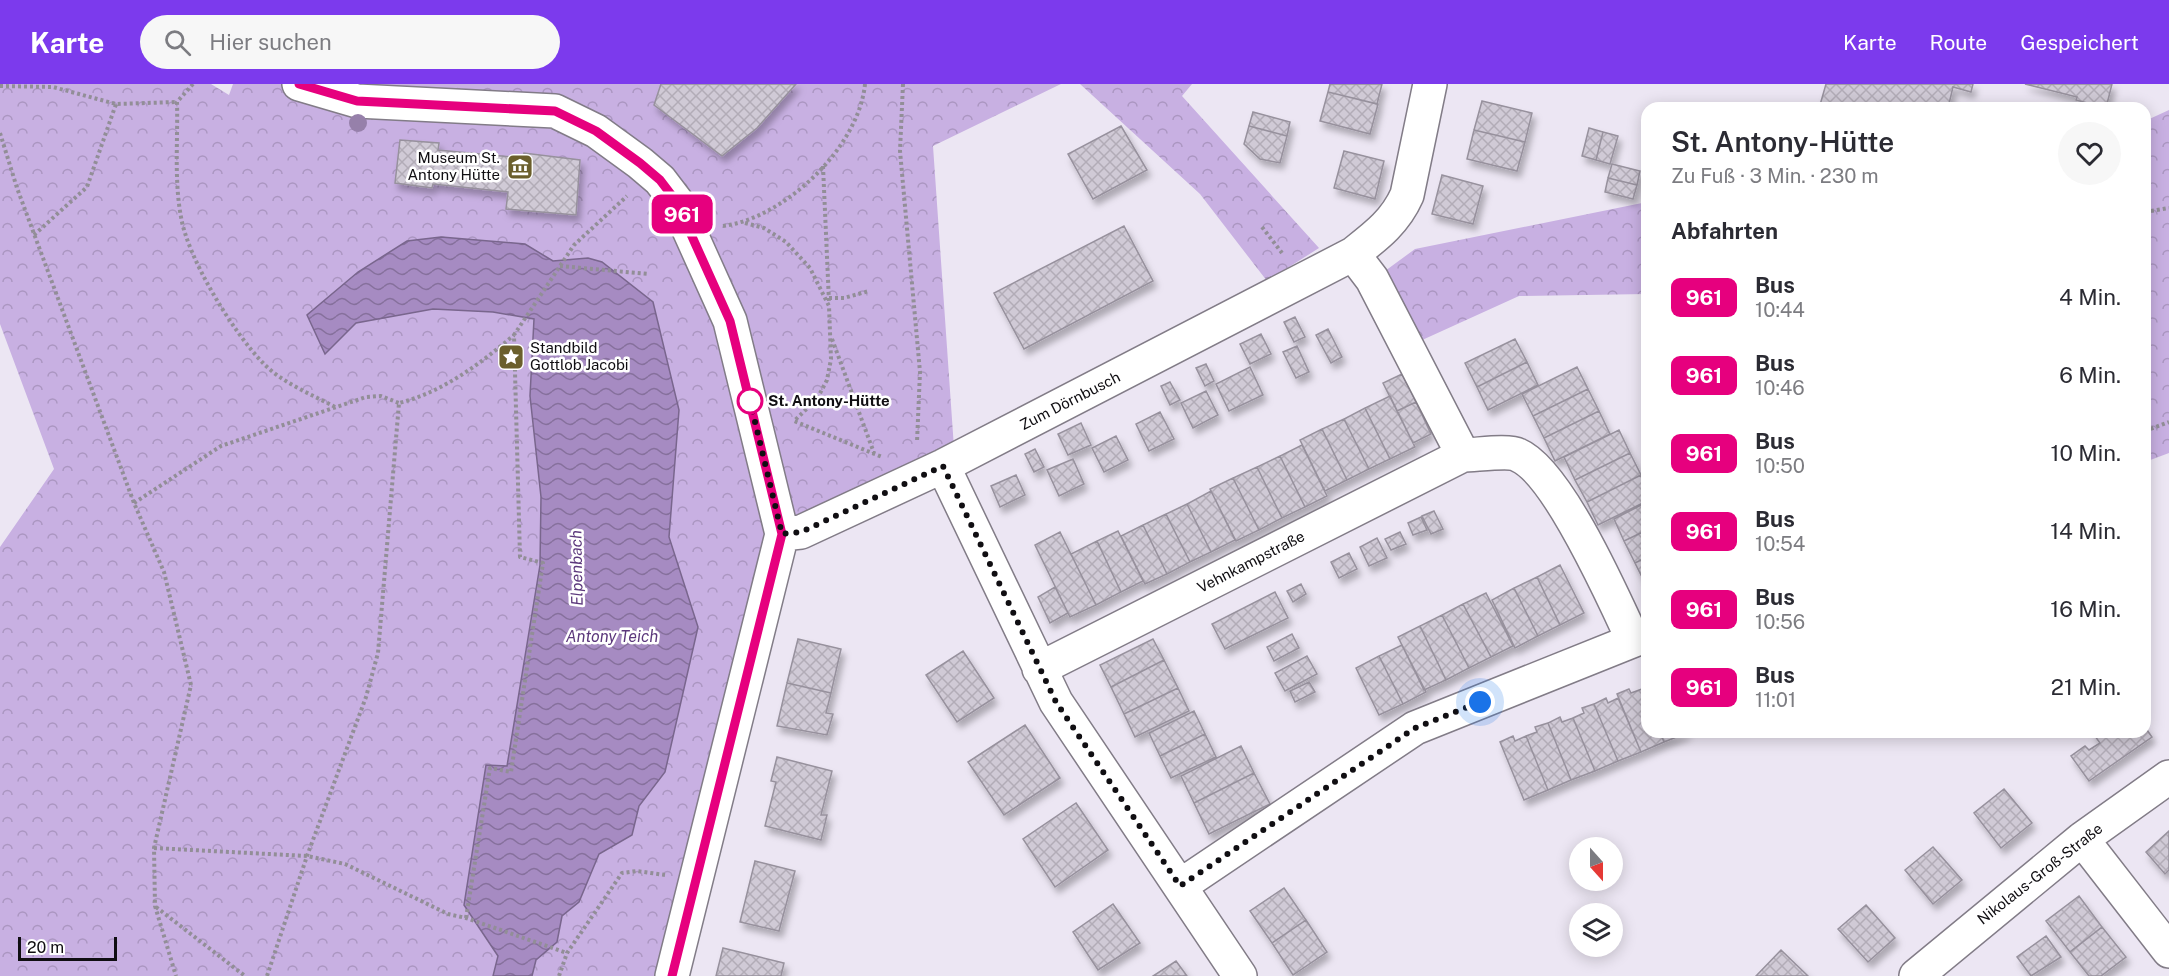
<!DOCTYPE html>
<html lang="de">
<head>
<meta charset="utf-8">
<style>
	body { margin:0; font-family:"Public Sans",sans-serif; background:#f7f7f7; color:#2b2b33; height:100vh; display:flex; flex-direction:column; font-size:22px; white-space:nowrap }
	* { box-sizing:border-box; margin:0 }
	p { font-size:20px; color:#7c7c81 }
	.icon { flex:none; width:33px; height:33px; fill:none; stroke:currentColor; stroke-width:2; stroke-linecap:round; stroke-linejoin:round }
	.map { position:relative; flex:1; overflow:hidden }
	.drawer { position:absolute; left:1641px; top:18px; width:510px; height:636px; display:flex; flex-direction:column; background:#fff; border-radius:18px; box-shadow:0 3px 15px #0003 }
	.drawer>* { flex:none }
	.badge { padding:0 12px; border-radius:9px; font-size:21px; line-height:39px }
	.needle { width:39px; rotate:159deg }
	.tools { position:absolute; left:1569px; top:753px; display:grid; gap:12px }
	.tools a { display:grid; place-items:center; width:54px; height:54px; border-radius:50%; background:#fff; box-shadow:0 3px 15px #0003; font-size:30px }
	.scale { position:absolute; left:18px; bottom:15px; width:99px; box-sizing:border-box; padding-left:6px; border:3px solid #100e12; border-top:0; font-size:16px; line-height:21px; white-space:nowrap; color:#100e12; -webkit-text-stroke:4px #fff; paint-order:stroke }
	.you { position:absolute; width:30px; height:30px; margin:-15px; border:4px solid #fff; border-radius:50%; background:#1a73e8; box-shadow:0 0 0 9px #1a73e833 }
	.map>.badge { position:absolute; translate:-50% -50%; box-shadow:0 0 0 3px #fff }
	h2 { padding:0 30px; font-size:22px; line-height:54px }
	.round { display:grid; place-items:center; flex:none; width:63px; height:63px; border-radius:32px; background:#f7f7f7 }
	.head { display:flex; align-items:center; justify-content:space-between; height:102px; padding:0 30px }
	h1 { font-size:28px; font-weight:600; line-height:45px }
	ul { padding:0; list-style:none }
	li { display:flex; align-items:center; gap:18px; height:78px; padding:0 30px }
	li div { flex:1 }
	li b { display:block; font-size:22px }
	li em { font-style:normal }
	li .badge { min-width:66px; font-weight:700; text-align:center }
	header { display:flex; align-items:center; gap:36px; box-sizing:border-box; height:84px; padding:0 30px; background:#7c3aed; color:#fff }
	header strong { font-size:28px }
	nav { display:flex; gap:33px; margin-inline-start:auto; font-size:21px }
	.search { width:420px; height:54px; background:#f7f7f7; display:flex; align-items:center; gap:15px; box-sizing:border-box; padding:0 21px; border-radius:33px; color:#7c7c81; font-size:22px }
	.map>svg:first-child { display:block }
	.forest { fill:url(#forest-crowns) }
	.water { fill:url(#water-waves); stroke:#79668d; stroke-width:1.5 }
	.building { fill:url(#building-cross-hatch); stroke:#97919d; stroke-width:1.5; filter:url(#shadow) }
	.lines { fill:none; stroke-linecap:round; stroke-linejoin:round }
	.street-casing { stroke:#827c87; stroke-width:36 }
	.path { stroke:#928e97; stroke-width:4; stroke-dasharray:3 3; stroke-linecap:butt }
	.street { stroke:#fff; stroke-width:33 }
	.tree { fill:#9680aa }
	.line-casing { stroke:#fff; stroke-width:14 }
	.line { stroke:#e6007e; stroke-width:9 }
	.walk { stroke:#100e12; stroke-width:6; stroke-dasharray:0 10.8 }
	.stop-dot { fill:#fff; stroke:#e6007e; stroke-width:3 }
	.labels { text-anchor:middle; stroke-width:5; stroke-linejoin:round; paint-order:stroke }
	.poi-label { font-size:15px; fill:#100e12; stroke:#fff; text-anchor:end }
	.stop-label { font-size:15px; font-weight:bold; fill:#100e12; stroke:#fff; text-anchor:start }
	.street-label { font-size:15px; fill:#100e12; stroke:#fff }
	.water-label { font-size:16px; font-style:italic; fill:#5c387c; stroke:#fff }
</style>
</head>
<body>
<header>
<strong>Karte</strong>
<div class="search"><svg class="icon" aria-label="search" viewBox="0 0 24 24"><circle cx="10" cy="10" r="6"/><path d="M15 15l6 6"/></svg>Hier suchen</div>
<nav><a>Karte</a><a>Route</a><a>Gespeichert</a></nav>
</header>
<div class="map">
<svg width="2169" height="892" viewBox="0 0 2169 892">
	<defs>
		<pattern id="forest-crowns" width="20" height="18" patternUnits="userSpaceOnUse" patternTransform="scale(1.5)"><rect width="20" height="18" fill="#c8b0e2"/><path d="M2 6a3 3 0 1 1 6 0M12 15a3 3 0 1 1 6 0" fill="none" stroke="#ab96c1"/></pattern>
		<pattern id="water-waves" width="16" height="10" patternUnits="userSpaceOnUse" patternTransform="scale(1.5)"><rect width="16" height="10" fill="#a68bc2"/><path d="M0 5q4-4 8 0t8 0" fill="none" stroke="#86709c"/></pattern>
		<pattern id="building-cross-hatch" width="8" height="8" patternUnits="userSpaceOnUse" patternTransform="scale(1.5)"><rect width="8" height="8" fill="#d0cad6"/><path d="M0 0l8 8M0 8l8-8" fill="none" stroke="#b2acb7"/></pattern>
		<filter id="shadow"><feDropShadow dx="3.5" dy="6" stdDeviation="3" flood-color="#0004"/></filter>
	</defs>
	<rect width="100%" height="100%" fill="#ece6f3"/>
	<!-- forest -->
	<path class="forest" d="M0,0h211l18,11 4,-11h828l-128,62 21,302 -185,87 -109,441h-660v-429l54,-78 -54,-145z
		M1080,0h112l-10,12 137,152 -52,33 -67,-87z
		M2169,26v343l-24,9v-341z
		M1647,118v92l-128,2 -99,45 -35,-70 30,-22z"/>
	<!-- water -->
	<path class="water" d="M441,153l84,7 28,17 35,-3 14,4 51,40 26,108 -10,127 29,90 -33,145 -26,34 -7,29 -33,19 -20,48 -17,14 -5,26 -21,18 -4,16h-39l5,-20 -34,-51 22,-140 21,1 33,-201 1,-68 -11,-101 4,-77 -41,-7 -60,-3 -77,14 -31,31 -18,-39 51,-43 49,-31z"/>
	<!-- building -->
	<path class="building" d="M661,0h135l-39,44 -35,28 -68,-51z
		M1330,0h52l-5,20 -49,-12z
		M1826,0h147l-2,8 -18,-5 -5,21h-117l-11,-3z
		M2025,0h87l-6,24 -30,-8 1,-3z
		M1328,8l50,12 -8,30 -50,-13z
		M1482,17l50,12 -7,29 -51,-12z
		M1253,28l37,10 -3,14 -38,-10z
		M1121,42l26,44 -54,29 -25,-45z
		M1249,42l38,10 -7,27 -20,-4 -16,-15z
		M1589,44l14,4 -7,28 -14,-4z
		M1474,46l51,12 -8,29 -50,-12z
		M1603,48l15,4 -8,28 -14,-4z
		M400,56l39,3 -1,7 85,8 1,-5 56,7 -4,55 -70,-6 2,-17 -75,-8 -1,4 -37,-5z
		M1344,67l40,10 -9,38 -41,-11z
		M1612,80l28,7 -3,14 -29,-7z
		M1442,91l41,11 -10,38 -41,-10z
		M1608,94l29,7 -4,14 -28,-7z
		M1124,142l29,55 -129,68 -30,-56z
		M1295,233l10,20 -11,5 -10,-20z
		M1328,245l14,28 -11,6 -15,-28z
		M1261,250l10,20 -21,10 -10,-20z
		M1515,255l12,23 -50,25 -12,-24z
		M1297,262l12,26 -13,6 -13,-26z
		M1527,278l11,23 -50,25 -11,-23z
		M1206,280l8,17 -9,5 -9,-18z
		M1250,283l13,28 -34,16 -13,-27z
		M1577,283l11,22 -55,27 -11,-22z
		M1402,290l14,28 -19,9 -14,-28z
		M1170,298l10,18 -10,5 -9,-19z
		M1588,305l11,22 -55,27 -11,-22z
		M1206,307l12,24 -25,13 -12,-25z
		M1390,312l25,51 -25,12 -25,-51z
		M1416,318l15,32 -18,9 -16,-32z
		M1365,324l25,51 -21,10 -25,-50z
		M1599,327l11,23 -55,27 -11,-23z
		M1160,328l14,27 -25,12 -13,-27z
		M1344,335l25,50 -22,11 -25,-51z
		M1081,339l10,22 -23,10 -10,-21z
		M1322,345l25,51 -22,11 -25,-51z
		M1619,346l11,23 -55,27 -11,-23z
		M1116,352l12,24 -24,12 -12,-24z
		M1302,361l25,51 -22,11 -25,-51z
		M1035,365l9,18 -10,5 -9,-18z
		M1630,369l11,22 -54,27 -12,-22z
		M1280,372l25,51 -23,11 -25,-51z
		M1073,375l11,25 -25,12 -12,-26z
		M1257,383l25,51 -23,12 -26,-52z
		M1016,391l9,20 -25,12 -9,-21z
		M1641,391l6,12v14l-49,24 -11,-23z
		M1233,394l26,52 -23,11 -26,-52z
		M1211,407l24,49 -24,12 -24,-48z
		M1647,418v28l-23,11 -10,-22z
		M1187,420l24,48 -21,10 -24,-48z
		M1434,427l9,18 -12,5 -9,-18z
		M1166,430l24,48 -23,12 -24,-49z
		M1421,433l6,13 -14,5 -5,-12z
		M1143,441l24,49 -22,10 -24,-48z
		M1647,446v27l-12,6 -11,-22z
		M1118,447l25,50 -22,11 -24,-51z
		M1060,448l36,73 -26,12 -35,-72z
		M1400,448l6,12 -15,6 -6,-11z
		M1377,454l10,20 -18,8 -9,-19z
		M1097,457l24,51 -25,13 -25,-51z
		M1349,469l8,16 -18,9 -8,-16z
		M1647,473v27l-1,1 -11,-22z
		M1560,481l24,48 -24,12 -23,-48z
		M1537,493l23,48 -22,11 -24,-48z
		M1301,500l5,10 -13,8 -6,-11z
		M1055,503l13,26 -18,10 -12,-26z
		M1514,504l24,48 -23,12 -23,-48z
		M1275,508l13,26 -63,31 -13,-25z
		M1486,509l27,53 -22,11 -28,-53z
		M1463,520l28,53 -22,11 -27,-53z
		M1442,531l27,53 -23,12 -26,-54z
		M1420,542l26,54 -22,10 -26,-53z
		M1292,550l7,14 -25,13 -7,-14z
		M798,555l43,10 -10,44 -44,-10z
		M1153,555l11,21 -53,27 -11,-22z
		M1402,561l24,47 -23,12 -24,-48z
		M963,567l31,47 -37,24 -31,-47z
		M1307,572l10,18 -32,17 -10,-18z
		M1379,572l24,48 -24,11 -23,-47z
		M1164,576l14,28 -54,26 -13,-27z
		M1309,598l6,10 -20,10 -5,-11z
		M787,599l44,10 -5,20 7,1 -6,21 -50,-9z
		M1178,604l11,23 -54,26 -11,-23z
		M1629,605l2,4 11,-4 5,12v31h13l4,10 -23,10 -24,-58z
		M1606,614l2,5 10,-5 23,54 -23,9 -24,-57z
		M1594,620l24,57 -23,10 -22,-53 11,-5 -2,-5z
		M1194,627l11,23 -45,22 -11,-23z
		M1560,633l2,5 11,-4 22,53 -24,9 -23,-57z
		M1548,639l23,57 -23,10 -22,-54 11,-4 -2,-5z
		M1025,641l35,53 -56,37 -36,-53z
		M2145,643l7,10 -63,44 -18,-25 14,-10 4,4 11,-7 -8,-11h53z
		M1660,648h27v1l-23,9z
		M1205,650l11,23 -45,21 -11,-22z
		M1513,652l2,5 11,-5 22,54 -24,10 -24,-58z
		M1241,662l13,27 -60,30 -13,-27z
		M777,673l55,14 -11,44h6l-6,25 -56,-14 11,-44 -5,-1z
		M1254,689l16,31 -61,30 -15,-31z
		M2004,705l28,34 -31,25 -27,-35z
		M1076,719l32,47 -53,37 -32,-48z
		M2169,747v39l-4,4 -19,-22z
		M1933,763l29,33 -29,24 -28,-34z
		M755,777l40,10 -16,60 -39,-9z
		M1284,804l22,32 -34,23 -22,-32z
		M2079,812l23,31 -32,25 -24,-31z
		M1113,820l27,39 -42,27 -25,-38z
		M1866,821l29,33 -27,24 -30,-33z
		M1306,836l21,32 -34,23 -21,-32z
		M2102,843l24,30 -25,19h-12l-19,-24z
		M2046,852l15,21 -30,19 -14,-19z
		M723,864l61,15 -3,13h-65z
		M1781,866l27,26h-52z
		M1176,877l11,15h-34z"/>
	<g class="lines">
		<defs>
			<path id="street" d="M299,0l58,17 198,10 41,20 44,32 20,17 16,21 54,120 52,213 -110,442
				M1353,170l19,25 91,176c13,0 45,-5 55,0 40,17 96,144 115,185
				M943,382l113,236 184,274
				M782,450l19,-2 142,-66 410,-212c23,-18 42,-32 54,-59l23,-111
				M1039,585l424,-214
				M2082,755l87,112
				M1180,802l235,-158 232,-93
				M1916,892l166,-137 87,-62"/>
		</defs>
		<!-- street casing -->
		<use href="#street" class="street-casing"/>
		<!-- path -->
		<path class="path" d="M193,0l-16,18c1,38 -3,78 4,115 7,42 52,115 82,146 19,20 50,32 74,45
			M903,0l-3,67 20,221 -3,70
			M0,2l53,1 63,17 61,-2
			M0,49l17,55 117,315 30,69 27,113 -37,163 1,58 21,70
			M823,82l6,136
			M2145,128l24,-4
			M745,139l19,5 22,14 24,26 19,38 2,53 -4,21 -10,19 -23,22 88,36
			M723,142c62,-8 136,-79 142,-142
			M1262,143l20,26
			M34,151l53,-48 29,-83
			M560,182l89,8
			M829,214h15l25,-7
			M832,255l42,114
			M2145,347l24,-9
			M134,419l87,-57 145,-49 15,-1 18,7
			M154,764l153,8 38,8 103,50 18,4 101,35
			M156,823l89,69
			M466,834l24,-150 21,4 32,-209 -23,-6 -6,-222 60,-90 53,-49
			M267,892l40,-120 59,-159 12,-44 21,-250c44,-11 81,-39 115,-68
			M559,892l8,-23 55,-80 15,-2 28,4"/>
		<!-- street -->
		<use href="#street" class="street"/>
	</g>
	<!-- trees -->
	<circle class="tree" cx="358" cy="39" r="9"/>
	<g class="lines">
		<defs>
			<path id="line" d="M299,0l58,17 198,10 41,20 44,32 20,17 16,21 54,120 52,213 -110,442"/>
		</defs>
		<!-- line casing -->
		<use href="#line" class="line-casing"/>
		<!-- line -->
		<use href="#line" class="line"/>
		<!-- walk -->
		<path class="walk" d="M750,317l32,133 19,-2 142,-66 113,236 124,184 235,-158 65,-26"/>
	</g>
	<!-- icons -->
	<defs>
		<symbol id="museum-square" viewBox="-11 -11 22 22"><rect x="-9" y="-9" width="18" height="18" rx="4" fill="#6b5f2c" stroke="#fff"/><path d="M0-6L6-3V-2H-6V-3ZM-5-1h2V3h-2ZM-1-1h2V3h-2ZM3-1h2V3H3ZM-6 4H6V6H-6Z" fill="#fff"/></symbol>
		<symbol id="sight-square" viewBox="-11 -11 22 22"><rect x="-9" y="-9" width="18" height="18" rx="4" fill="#6b5f2c" stroke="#fff"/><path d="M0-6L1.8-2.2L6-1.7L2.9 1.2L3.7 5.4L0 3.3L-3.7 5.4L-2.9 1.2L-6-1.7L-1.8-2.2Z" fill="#fff"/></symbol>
	</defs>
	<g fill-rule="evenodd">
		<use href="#museum-square" x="505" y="68" width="30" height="30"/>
		<use href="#sight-square" x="496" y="258" width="30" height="30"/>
	</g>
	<!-- markers -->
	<circle class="stop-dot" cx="750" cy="317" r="12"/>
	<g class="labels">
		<!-- poi labels -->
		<g class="poi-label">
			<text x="500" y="79">Museum St.<tspan x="500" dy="17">Antony Hütte</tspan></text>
			<text x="530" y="269" text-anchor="start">Standbild<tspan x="530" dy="17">Gottlob Jacobi</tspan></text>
		</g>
		<!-- stop labels -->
		<g class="stop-label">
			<text x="768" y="322">St. Antony-Hütte</text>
		</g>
		<!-- street labels -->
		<g class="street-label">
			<text transform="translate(1070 317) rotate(-27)" y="5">Zum Dörnbusch</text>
			<text transform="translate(1251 478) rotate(-27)" y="5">Vehnkampstraße</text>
			<text transform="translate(2040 790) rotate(-38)" y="5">Nikolaus-Groß-Straße</text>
		</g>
		<!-- water labels -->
		<g class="water-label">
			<text transform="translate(576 484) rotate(-91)" y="6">Elpenbach</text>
			<text x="612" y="558">Antony Teich</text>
		</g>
	</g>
</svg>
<div class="tools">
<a><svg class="needle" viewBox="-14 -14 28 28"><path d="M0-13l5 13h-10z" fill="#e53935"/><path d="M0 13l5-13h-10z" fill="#7c7c81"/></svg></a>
<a><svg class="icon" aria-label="layers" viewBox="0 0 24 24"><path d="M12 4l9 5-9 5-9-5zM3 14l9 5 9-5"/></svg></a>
</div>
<div class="scale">20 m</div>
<div class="you" style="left:1480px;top:618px"></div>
<b class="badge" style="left:682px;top:130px;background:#e6007e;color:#fff">961</b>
<section class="drawer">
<div class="head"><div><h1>St. Antony-Hütte</h1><p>Zu Fuß · 3 Min. · 230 m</p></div><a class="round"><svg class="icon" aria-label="heart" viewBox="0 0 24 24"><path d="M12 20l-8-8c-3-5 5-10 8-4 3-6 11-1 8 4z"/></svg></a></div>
<h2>Abfahrten</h2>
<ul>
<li><span class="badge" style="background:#e6007e;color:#fff">961</span><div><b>Bus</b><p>10:44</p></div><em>4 Min.</em></li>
<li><span class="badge" style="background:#e6007e;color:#fff">961</span><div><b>Bus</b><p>10:46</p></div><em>6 Min.</em></li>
<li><span class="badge" style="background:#e6007e;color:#fff">961</span><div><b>Bus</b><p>10:50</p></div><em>10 Min.</em></li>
<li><span class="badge" style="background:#e6007e;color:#fff">961</span><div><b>Bus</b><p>10:54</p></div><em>14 Min.</em></li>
<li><span class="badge" style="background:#e6007e;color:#fff">961</span><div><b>Bus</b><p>10:56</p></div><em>16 Min.</em></li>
<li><span class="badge" style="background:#e6007e;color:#fff">961</span><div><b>Bus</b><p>11:01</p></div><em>21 Min.</em></li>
</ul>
</section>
</div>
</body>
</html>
